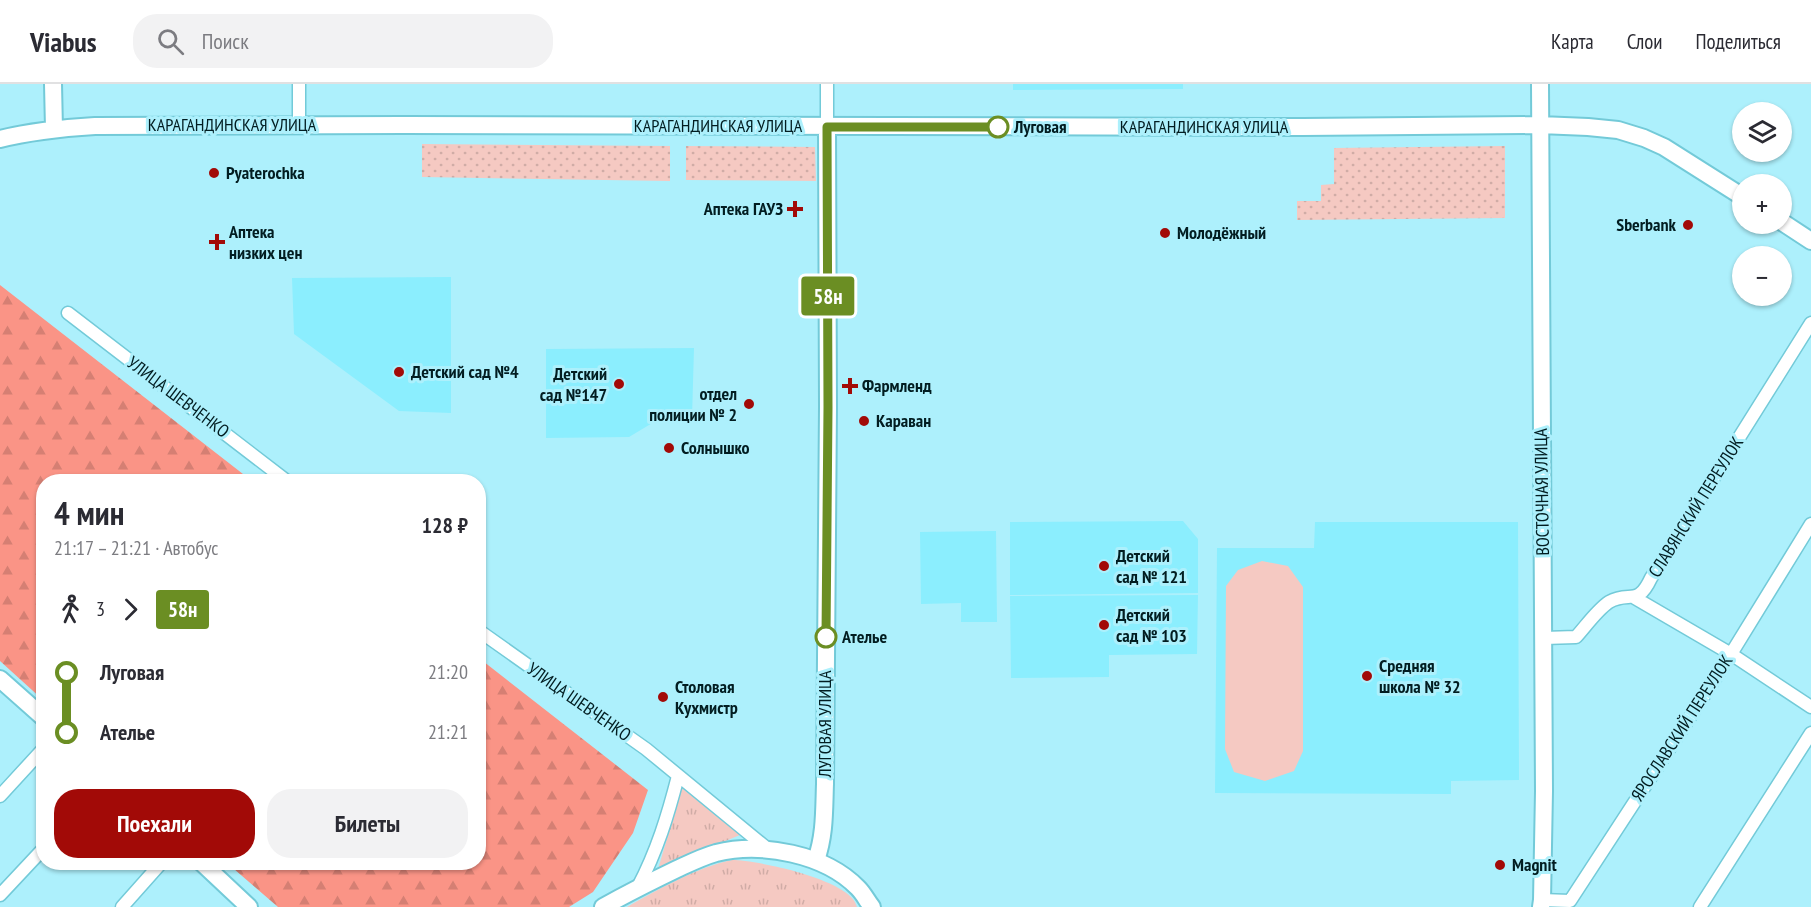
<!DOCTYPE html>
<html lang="ru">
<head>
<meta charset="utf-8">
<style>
	body { margin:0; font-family:"PT Sans Narrow",sans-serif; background:#f2f2f3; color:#2b2b33; height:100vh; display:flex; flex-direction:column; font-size:22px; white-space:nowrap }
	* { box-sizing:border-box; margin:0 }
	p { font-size:20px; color:#7c7c81 }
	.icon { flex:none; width:33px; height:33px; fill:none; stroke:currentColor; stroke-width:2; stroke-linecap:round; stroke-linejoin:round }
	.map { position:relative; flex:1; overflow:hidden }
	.side { position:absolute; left:36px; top:390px; width:450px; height:396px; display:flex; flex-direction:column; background:#fff; border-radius:24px; box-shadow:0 2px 4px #0004 }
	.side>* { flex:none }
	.badge { padding:0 12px; border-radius:4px; font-size:21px; line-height:39px }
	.tools { position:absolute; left:1732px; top:18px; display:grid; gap:12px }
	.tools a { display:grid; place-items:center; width:60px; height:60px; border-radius:50%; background:#fff; box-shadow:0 2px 4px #0004; font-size:30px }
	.map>.badge { position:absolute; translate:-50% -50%; box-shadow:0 0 0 3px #fff }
	.legs { display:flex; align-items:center; gap:9px; height:66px; padding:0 18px; font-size:20px }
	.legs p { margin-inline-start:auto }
	.head { display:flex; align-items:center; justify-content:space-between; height:102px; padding:0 18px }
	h1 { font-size:33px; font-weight:800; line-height:45px }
	.primary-button { display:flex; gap:12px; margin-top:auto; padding:12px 18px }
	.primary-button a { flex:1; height:69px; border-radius:24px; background:#a20a07; color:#fff; font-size:24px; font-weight:800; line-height:69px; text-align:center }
	.primary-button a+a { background:#f2f2f3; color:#2b2b33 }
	ul { padding:0 18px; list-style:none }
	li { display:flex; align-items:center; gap:21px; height:60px; font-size:22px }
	li i { display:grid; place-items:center; width:9px; height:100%; margin:0 8px; background:currentColor }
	li i::after { content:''; width:15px; height:15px; margin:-8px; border:4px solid; border-radius:50%; background:#fff }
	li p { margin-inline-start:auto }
	li:first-child i { background:linear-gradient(#0000 50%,currentColor 0) }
	li:last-child i { background:linear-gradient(currentColor 50%,#0000 0) }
	header { display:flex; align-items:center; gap:36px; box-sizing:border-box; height:84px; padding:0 30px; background:#fff; border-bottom:2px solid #e1e1e2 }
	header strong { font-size:28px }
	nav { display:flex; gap:33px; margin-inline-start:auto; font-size:21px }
	.search { width:420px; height:54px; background:#f2f2f3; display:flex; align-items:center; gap:15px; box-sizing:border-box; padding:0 21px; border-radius:24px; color:#7c7c81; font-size:22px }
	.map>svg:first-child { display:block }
	.built { fill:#8beefe }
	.grass { fill:url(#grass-tufts) }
	.forest { fill:url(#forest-firs) }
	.park { fill:url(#park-dots) }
	.pitch { fill:#f5c9c2 }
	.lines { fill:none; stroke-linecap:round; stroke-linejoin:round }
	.street-casing { stroke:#73cad8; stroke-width:15 }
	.secondary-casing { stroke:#73cad8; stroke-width:20 }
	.street { stroke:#fff; stroke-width:12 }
	.secondary { stroke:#fff; stroke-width:16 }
	.line-1-casing { stroke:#fff; stroke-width:14 }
	.line-1 { stroke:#6b8e23; stroke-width:9 }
	.stop-1-dot { fill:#fff; stroke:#6b8e23; stroke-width:3 }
	.poi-dot { fill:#a20a07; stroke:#adf0fc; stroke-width:2 }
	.labels { text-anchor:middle; stroke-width:6; stroke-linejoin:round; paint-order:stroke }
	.street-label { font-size:18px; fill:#021d21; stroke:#adf0fc }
	.stop-label { font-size:18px; font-weight:bold; fill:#021d21; stroke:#adf0fc; text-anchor:start }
	.poi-label { font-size:18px; font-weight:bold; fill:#021d21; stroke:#adf0fc; text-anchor:start }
</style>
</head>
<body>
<header>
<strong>Viabus</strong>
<div class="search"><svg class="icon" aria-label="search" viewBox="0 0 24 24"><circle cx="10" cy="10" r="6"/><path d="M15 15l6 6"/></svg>Поиск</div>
<nav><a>Карта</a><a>Слои</a><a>Поделиться</a></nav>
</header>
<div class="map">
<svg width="1811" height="823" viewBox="0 0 1811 823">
	<defs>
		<pattern id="grass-tufts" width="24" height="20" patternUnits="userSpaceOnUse" patternTransform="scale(1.5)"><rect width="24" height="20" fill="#f5c9c2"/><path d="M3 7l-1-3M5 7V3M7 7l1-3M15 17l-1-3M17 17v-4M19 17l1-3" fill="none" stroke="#d0aca6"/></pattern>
		<pattern id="forest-firs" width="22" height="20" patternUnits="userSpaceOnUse" patternTransform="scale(1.5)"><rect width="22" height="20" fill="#fa9486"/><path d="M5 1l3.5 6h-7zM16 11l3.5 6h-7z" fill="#d57f73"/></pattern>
		<pattern id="park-dots" width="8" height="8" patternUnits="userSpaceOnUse" patternTransform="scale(1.5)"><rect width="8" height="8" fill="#f5c9c2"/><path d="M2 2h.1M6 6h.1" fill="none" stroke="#d0aca6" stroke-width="1.8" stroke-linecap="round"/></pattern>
	</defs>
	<rect width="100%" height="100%" fill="#adf0fc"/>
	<!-- built -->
	<path class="built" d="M1013,0h170v5l-170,1z
		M451,193v136l-52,-2 -105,-77 -2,-56z
		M694,264l-2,70 -33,1 -30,18 -83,1v-89z
		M1183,437l15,18v54l-188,2v-73z
		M1315,438h203l1,258 -68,1v13l-236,-1 2,-245h97z
		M996,447l1,91h-36v-19l-40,1 -1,-72z
		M1198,511l-1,59 -88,1v22l-98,1 -1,-82z"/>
	<!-- grass -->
	<path class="grass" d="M682,704l58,47 -82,34z
		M732,776c25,0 121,20 125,47h-230c32,-18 70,-40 105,-47z"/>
	<!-- forest -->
	<path class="forest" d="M0,201l252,196 -208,1 -1,218 -43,-39z
		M479,574l169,132 -15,43 -40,59 -24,15h-291l-51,-44 251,-1z"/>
	<!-- park -->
	<path class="park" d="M422,60l248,2v35l-248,-4z
		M686,62l129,1 1,34 -130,-1z
		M1505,62v72l-208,2v-19h24v-16l13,-1v-36z"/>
	<!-- pitch -->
	<path class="pitch" d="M1262,477l26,5 15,21v164l-9,20 -29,10 -31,-9 -9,-23 1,-163 12,-16z"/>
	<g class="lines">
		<defs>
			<path id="street" d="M299,0v41
				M827,0v43
				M68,229l220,169
				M1635,514l96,56 80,53
				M478,546l168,119 123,101
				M1544,554l32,-1c10,-11 21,-27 33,-35 21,-12 28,6 42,-24l160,-255
				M0,712l44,-48
				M638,803c19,-36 30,-72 40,-111
				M0,811l44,-47
				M1542,816l28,1 161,-247 80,-130
				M122,823l40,-45
				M1700,823l111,-174"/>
			<path id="secondary" d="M53,0l1,45
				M1540,0l4,707 -2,109 -1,7
				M0,55c32,-8 63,-11 95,-13l308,-1 900,2 237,-2 48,2 30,3 26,8 20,9 79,50
				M1782,138l29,19
				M0,595l44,39
				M816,776c9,-25 8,-50 9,-76l3,-377 -1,-280
				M201,778l48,45
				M603,823c25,-14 49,-26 74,-38 13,-6 25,-12 39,-16 46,-11 109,1 142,35 6,6 9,13 14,19"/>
		</defs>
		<!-- street casing -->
		<use href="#street" class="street-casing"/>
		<!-- secondary casing -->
		<use href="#secondary" class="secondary-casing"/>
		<!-- street -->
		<use href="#street" class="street"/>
		<!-- secondary -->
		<use href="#secondary" class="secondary"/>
	</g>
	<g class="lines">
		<defs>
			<path id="line-1" d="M826,553l2,-230 -1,-280h171"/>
		</defs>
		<!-- line-1 casing -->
		<use href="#line-1" class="line-1-casing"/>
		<!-- line-1 -->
		<use href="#line-1" class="line-1"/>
	</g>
	<!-- markers -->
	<g class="stop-1-dot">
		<circle cx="998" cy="43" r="10"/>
		<circle cx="826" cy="553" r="10"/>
	</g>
	<g class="poi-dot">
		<circle cx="214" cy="89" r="6"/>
		<path d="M792 116h6v6h6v6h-6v6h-6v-6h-6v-6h6z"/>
		<circle cx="1688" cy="141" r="6"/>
		<circle cx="1165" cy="149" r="6"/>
		<path d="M214 149h6v6h6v6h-6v6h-6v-6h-6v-6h6z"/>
		<circle cx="399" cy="288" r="6"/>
		<circle cx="619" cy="300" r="6"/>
		<path d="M847 293h6v6h6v6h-6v6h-6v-6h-6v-6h6z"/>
		<circle cx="749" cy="320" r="6"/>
		<circle cx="864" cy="337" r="6"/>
		<circle cx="669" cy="364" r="6"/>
		<circle cx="1104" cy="482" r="6"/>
		<circle cx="1104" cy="541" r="6"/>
		<circle cx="1367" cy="592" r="6"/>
		<circle cx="663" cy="613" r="6"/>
		<circle cx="1500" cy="781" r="6"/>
	</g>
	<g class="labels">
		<!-- street labels -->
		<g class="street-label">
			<text x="232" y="47">КАРАГАНДИНСКАЯ УЛИЦА</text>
			<text x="718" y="48">КАРАГАНДИНСКАЯ УЛИЦА</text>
			<text x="1204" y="49">КАРАГАНДИНСКАЯ УЛИЦА</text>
			<text transform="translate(178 313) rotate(37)" y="6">УЛИЦА ШЕВЧЕНКО</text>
			<text transform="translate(1542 408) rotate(-91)" y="6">ВОСТОЧНАЯ УЛИЦА</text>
			<text transform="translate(1696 423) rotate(-58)" y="6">СЛАВЯНСКИЙ ПЕРЕУЛОК</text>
			<text transform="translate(579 618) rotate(35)" y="6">УЛИЦА ШЕВЧЕНКО</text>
			<text transform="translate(825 640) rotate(-90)" y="6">ЛУГОВАЯ УЛИЦА</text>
			<text transform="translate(1682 644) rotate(-57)" y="6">ЯРОСЛАВСКИЙ ПЕРЕУЛОК</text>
		</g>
		<!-- stop labels -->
		<g class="stop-label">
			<text x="1014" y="49">Луговая</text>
			<text x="842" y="559">Ателье</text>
		</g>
		<!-- poi labels -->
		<g class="poi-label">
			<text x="226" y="95">Pyaterochka</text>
			<text x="783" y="131" text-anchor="end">Аптека ГАУЗ</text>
			<text x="1676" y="147" text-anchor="end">Sberbank</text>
			<text x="229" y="154">Аптека<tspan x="229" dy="21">низких цен</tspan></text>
			<text x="1177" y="155">Молодёжный</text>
			<text x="411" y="294">Детский сад №4</text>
			<text x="607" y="296" text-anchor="end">Детский<tspan x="607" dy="21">сад №147</tspan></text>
			<text x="862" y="308">Фармленд</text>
			<text x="737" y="316" text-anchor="end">отдел<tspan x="737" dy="21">полиции № 2</tspan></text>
			<text x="876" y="343">Караван</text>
			<text x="681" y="370">Солнышко</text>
			<text x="1116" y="478">Детский<tspan x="1116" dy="21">сад № 121</tspan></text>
			<text x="1116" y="537">Детский<tspan x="1116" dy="21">сад № 103</tspan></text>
			<text x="1379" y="588">Средняя<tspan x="1379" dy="21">школа № 32</tspan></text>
			<text x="675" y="609">Столовая<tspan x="675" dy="21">Кухмистр</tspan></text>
			<text x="1512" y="787">Magnit</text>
		</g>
	</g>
</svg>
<div class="tools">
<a><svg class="icon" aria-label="layers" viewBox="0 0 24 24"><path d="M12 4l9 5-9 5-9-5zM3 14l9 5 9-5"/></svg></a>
<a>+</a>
<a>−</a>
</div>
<b class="badge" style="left:828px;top:212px;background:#6b8e23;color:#fff">58н</b>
<section class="side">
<div class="head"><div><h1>4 мин</h1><p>21:17 – 21:21 · Автобус</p></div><b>128 ₽</b></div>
<div class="legs"><svg class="icon" aria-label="walk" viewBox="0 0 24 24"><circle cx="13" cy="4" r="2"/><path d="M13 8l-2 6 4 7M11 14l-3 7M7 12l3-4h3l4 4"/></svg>3<svg class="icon" aria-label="forward" viewBox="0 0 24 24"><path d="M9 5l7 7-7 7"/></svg><b class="badge" style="background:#6b8e23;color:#fff">58н</b></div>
<ul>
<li><i style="color:#6b8e23"></i><b>Луговая</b><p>21:20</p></li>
<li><i style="color:#6b8e23"></i><b>Ателье</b><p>21:21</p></li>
</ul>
<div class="primary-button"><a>Поехали</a><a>Билеты</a></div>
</section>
</div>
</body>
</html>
